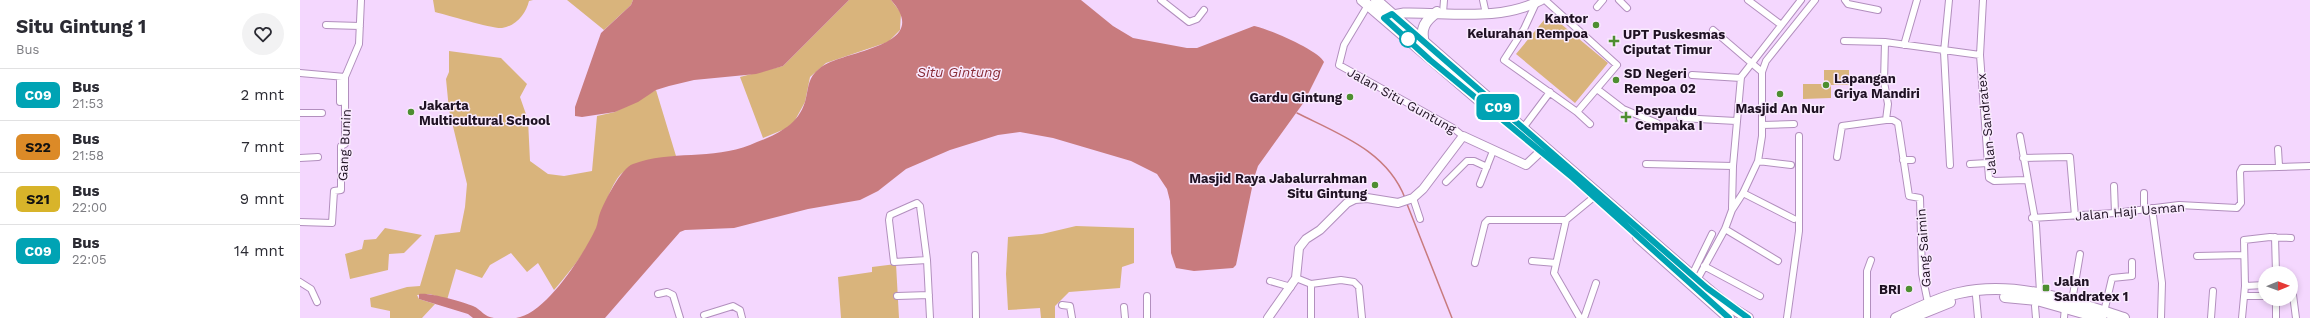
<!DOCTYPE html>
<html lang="id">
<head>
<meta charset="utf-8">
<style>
	body { margin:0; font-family:"Work Sans",sans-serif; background:#f2f2f3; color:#2b2b33; height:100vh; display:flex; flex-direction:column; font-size:15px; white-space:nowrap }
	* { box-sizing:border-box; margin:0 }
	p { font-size:13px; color:#7c7c81 }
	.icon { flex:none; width:22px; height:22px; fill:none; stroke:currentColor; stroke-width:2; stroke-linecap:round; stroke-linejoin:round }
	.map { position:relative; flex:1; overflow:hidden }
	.sheet { display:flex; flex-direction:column; background:#fff; width:300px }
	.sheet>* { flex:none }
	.badge { padding:0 8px; border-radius:6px; font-size:14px; line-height:26px }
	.needle { width:26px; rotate:89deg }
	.tools { position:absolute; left:1958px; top:266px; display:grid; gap:8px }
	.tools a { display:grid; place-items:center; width:40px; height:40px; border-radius:50%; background:#fff; box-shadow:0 2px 6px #0003; font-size:20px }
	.map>.badge { position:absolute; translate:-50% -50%; box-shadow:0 0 0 2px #fff }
	.round { display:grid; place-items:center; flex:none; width:42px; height:42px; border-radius:21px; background:#f2f2f3 }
	.headline { display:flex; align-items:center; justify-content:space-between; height:68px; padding:0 16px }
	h1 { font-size:19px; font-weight:700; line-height:30px }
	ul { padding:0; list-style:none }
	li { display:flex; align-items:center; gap:12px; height:52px; padding:0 16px; border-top:1px solid #e1e1e2 }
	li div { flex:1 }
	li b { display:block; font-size:15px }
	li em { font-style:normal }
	li .badge { min-width:44px; font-weight:700; text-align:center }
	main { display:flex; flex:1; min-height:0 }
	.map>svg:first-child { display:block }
	.green { fill:#d9b47c }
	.water { fill:#c87b7e }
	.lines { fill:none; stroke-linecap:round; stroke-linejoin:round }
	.stream { stroke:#c87b7e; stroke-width:1.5 }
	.minor-casing { stroke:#b28fbe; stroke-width:8 }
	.tertiary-casing { stroke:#b28fbe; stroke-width:10 }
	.secondary-casing { stroke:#b28fbe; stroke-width:11 }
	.trunk-casing { stroke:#b28fbe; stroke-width:12 }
	.minor { stroke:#fff; stroke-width:6 }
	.tertiary { stroke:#fff; stroke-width:8 }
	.secondary { stroke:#fff; stroke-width:9 }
	.trunk { stroke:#fff; stroke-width:10 }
	.line-casing { stroke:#fff; stroke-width:9 }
	.line { stroke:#00a3b4; stroke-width:6 }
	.poi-dot { fill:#4d8e30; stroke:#f9eafe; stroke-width:1.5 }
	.stop-dot { fill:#fff; stroke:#00a3b4; stroke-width:2 }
	.labels { text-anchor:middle; stroke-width:3; stroke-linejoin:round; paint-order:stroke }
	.poi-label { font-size:13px; font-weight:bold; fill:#1f1223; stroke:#f9eafe; text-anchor:start }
	.street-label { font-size:13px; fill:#1f1223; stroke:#f9eafe }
	.water-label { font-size:14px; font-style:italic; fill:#892c37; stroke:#f9eafe }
</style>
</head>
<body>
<main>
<section class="sheet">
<div class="headline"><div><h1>Situ Gintung 1</h1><p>Bus</p></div><a class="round"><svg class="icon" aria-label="heart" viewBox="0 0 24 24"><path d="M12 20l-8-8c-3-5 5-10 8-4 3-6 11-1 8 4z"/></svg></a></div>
<ul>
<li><span class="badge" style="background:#00a3b4;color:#fff">C09</span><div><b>Bus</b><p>21:53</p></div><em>2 mnt</em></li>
<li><span class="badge" style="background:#dc8a27;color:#111">S22</span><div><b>Bus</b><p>21:58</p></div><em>7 mnt</em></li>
<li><span class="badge" style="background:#d8b42a;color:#111">S21</span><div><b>Bus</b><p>22:00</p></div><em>9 mnt</em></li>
<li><span class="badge" style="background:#00a3b4;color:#fff">C09</span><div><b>Bus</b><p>22:05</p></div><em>14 mnt</em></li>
</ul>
</section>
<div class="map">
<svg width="2010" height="318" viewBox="0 0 2010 318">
	<rect width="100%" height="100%" fill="#f4d7fe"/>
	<!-- green -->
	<path class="green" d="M133,0h100l-4,1c-3,13 -13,25 -27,27 -9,1 -55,-13 -67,-16z
		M267,0h66l-2,5 -27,25z
		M549,0h42l10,13 -1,17 -12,12 -62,21 -16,14 -5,25 -11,20 -9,7 -22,9 -23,-61 43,-11z
		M1249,14l59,49 -33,40 -59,-49z
		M149,51l52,7 26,26 -7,13 8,23 2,41 18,13 16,2 28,-5 5,-55 18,-4 41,-22 20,66c-14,2 -44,8 -55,18 -10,10 -19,39 -24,53 -9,23 -27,44 -43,63l-16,-27 -11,9 -16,-19 -21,12 -8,13 -26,-9 -9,31 -17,-6 -13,1 2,4 16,5 -13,14h-32v-7l-19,-4 -1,-9 37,-11 13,-1 15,-51 25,-3 5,-25 2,-23 -18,-74 -3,-31 3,-7z
		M1524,70h25v15h-18v13l-28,1v-15h21z
		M776,226l58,2v35l-12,4 -2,21 -51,4 -14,14v12h-14l-1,-10 -32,2 -2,-36 2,-37 34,-3z
		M85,228l37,7 -18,18 -15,1 -1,16 -38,9 -5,-25 17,-5 2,-9 12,-1z
		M596,264l3,54h-58l-3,-41 34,-5v-5z"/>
	<!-- water -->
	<path class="water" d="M333,0h216l-66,66 -27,8 -62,6 -25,6 -13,4 -18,12 -23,10 -33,5 -7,-1v-9l26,-74 30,-28z
		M591,0h190l32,26 20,12 54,10h10l57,-22c13,2 66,25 70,36l-20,40 -46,64 -4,12 -18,87 -3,3 -39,3 -18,-3 -5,-15 -1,-52 -3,-12 -10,-15 -26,-13 -78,-23 -33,-6 -22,3 -48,15 -44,19 -28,22 -18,9 -52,9 -74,19 -49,2 -5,2 -75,86h-89c30,-4 68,-64 80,-90 2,-5 2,-10 4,-15 5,-12 21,-45 33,-49 37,-14 80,-4 117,-19 22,-9 47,-17 55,-43 4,-14 2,-24 15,-34 21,-18 114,-20 71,-68z
		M119,294c10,-2 44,8 54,12 9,4 11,11 21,12h-21l-5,-4 -49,-15z"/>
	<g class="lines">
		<!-- stream -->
		<path class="stream" d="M997,113c42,21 90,38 108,85
			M1107,204l45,114"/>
		<defs>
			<path id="minor" d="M861,0l28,22 8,-3 7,-9
				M1183,0l3,14
				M1245,0l72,65 -40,47
				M1319,0l8,8
				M1448,0l32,24
				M1545,0l3,4 30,6
				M1649,0l-5,52 6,113
				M1683,0l-3,55 9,123 5,3 32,-1
				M1236,3l-12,26 -20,31 73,52 13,12
				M1068,5l-24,40 -5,20 114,63 10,8
				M1297,7l6,-7
				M1143,13l1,-13
				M26,25l34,1
				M1413,30l49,42
				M1544,41l41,1 95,13
				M1585,42l-1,40 4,22 -2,16h7l5,3 11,73 11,2 2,76 6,29
				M1604,45l13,-45
				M0,73l45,4
				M1392,75l49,3
				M40,77v25
				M45,77l14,-33 2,-44
				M1297,89l26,20 34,14
				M0,113h22
				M1380,118l56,3
				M1462,125l32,-1
				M1223,128l27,-36
				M1720,136l16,89 4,67 -5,14 1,12
				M1978,149l1,17
				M1537,157l5,-31 44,-6
				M0,158l18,-1
				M1723,158l47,-1 5,59
				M1603,160h9
				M1458,161l33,4
				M1346,164l87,2
				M1670,164l18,-1
				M1146,182l21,-21h7l13,6
				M1180,184l13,-33
				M1814,186l1,27
				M1443,193l51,26
				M1844,193v16
				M1113,198l7,21
				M1432,208l1,-42 8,-89 60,-77
				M1852,208l10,75 -1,35
				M1732,218l83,-5 64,-8 58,3 4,-5 -1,-31 2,-4 68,-2
				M1266,220l-12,53 26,45
				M0,222l32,1 2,-32 7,-1v-44l4,-2v-67
				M1425,229l53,32
				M1975,237l1,36
				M675,255l1,63
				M1897,256l47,-1
				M627,260l-33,2 -5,-42 1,-5 27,-12 3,3 7,54 3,58
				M1232,261l24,2
				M1175,263l10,-40 3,-3h78l28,-23
				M1404,266l56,30
				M1392,275l20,-41
				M996,278l15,6 30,-4 13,2 5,5 3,31
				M1397,280l28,-51 7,-19 11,-17 15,-32 4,-25v-64l4,-11 49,-61
				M970,281l21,6
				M0,282l11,7 6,13
				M1011,284v34
				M1945,286l20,-1
				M1991,293l2,2 3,23
				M358,294l9,-2 6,3 7,23
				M597,296l32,-1
				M847,296v22
				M1676,296l2,22
				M1944,296h21
				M1772,301l8,-47
				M762,305l8,1 2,12
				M824,307l1,11
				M1804,312l8,-34 20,-2v-14
				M404,315l29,-9 7,4 2,8
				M1284,318l12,-35
				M1487,318l12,-87v-95
				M1567,318v-47l4,-11
				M1764,318l1,-11
				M1911,318l2,-27
				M1942,318l3,-32 -1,-46 26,-3 21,1
				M1976,318v-19"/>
			<path id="tertiary" d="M968,318l28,-40 3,-30 7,-9 14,-9 27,-27 8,-4 12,-1 31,5 15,-5 10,-9 40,-53 63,29 15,-14"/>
			<path id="secondary" d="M1088,16l16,-3c44,-1 96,9 137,-13"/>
			<path id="trunk" d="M1062,0l126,108
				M1076,0l321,280 30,25 21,13
				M1124,43c-4,-15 1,-22 13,-31
				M1338,237l91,81
				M1705,297l32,3 64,18
				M1613,317l37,-15
				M1596,318c21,-9 41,-20 63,-25 56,-13 113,8 165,25"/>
		</defs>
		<!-- minor casing -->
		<use href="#minor" class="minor-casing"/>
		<!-- tertiary casing -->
		<use href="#tertiary" class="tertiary-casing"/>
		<!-- secondary casing -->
		<use href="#secondary" class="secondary-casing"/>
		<!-- trunk casing -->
		<use href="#trunk" class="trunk-casing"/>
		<!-- minor -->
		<use href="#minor" class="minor"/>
		<!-- tertiary -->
		<use href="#tertiary" class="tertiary"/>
		<!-- secondary -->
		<use href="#secondary" class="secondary"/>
		<!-- trunk -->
		<use href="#trunk" class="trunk"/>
	</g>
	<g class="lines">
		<defs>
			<path id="line" d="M1429,318l-156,-140 -143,-118 -46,-42 8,-4 315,274 41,30"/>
		</defs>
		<!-- line casing -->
		<use href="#line" class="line-casing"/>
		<!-- line -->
		<use href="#line" class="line"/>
	</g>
	<!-- markers -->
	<g class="poi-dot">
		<circle cx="1296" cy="25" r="4"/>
		<path d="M1312 35h4v4h4v4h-4v4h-4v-4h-4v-4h4z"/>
		<circle cx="1316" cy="80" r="4"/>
		<circle cx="1526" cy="85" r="4"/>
		<circle cx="1480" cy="94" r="4"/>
		<circle cx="1050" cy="97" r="4"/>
		<circle cx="111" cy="112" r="4"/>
		<path d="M1324 111h4v4h4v4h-4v4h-4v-4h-4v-4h4z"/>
		<circle cx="1075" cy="185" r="4"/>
		<rect x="1742" y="284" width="8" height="8" rx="2"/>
		<circle cx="1609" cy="289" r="4"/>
	</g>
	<circle class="stop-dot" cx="1108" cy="39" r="8"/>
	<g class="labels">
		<!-- poi labels -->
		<g class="poi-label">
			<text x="1288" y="23" text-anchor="end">Kantor<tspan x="1288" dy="15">Kelurahan Rempoa</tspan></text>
			<text x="1323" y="39">UPT Puskesmas<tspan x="1323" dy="15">Ciputat Timur</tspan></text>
			<text x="1324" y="78">SD Negeri<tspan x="1324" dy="15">Rempoa 02</tspan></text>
			<text x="1534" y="83">Lapangan<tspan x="1534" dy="15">Griya Mandiri</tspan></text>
			<text x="1042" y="102" text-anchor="end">Gardu Gintung</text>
			<text x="119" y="110">Jakarta<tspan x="119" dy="15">Multicultural School</tspan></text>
			<text x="1480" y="113" text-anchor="middle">Masjid An Nur</text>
			<text x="1335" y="115">Posyandu<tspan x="1335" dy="15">Cempaka I</tspan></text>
			<text x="1067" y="183" text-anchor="end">Masjid Raya Jabalurrahman<tspan x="1067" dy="15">Situ Gintung</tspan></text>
			<text x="1754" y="286">Jalan<tspan x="1754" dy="15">Sandratex 1</tspan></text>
			<text x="1601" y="294" text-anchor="end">BRI</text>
		</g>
		<!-- street labels -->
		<g class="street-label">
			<text transform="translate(1102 100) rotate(29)" y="5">Jalan Situ Guntung</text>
			<text transform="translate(1686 124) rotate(-96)" y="5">Jalan Sandratex</text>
			<text transform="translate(44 145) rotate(-87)" y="5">Gang Bunin</text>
			<text transform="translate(1830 211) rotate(-5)" y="5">Jalan Haji Usman</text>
			<text transform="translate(1623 248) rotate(-94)" y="5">Gang Saimin</text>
		</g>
		<!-- water labels -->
		<g class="water-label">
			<text x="659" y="77">Situ Gintung</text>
		</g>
	</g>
</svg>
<div class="tools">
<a><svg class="needle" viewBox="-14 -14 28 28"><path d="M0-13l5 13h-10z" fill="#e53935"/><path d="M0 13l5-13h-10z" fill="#7c7c81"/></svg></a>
</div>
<b class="badge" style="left:1198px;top:107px;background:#00a3b4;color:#fff">C09</b>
</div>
</main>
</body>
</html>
